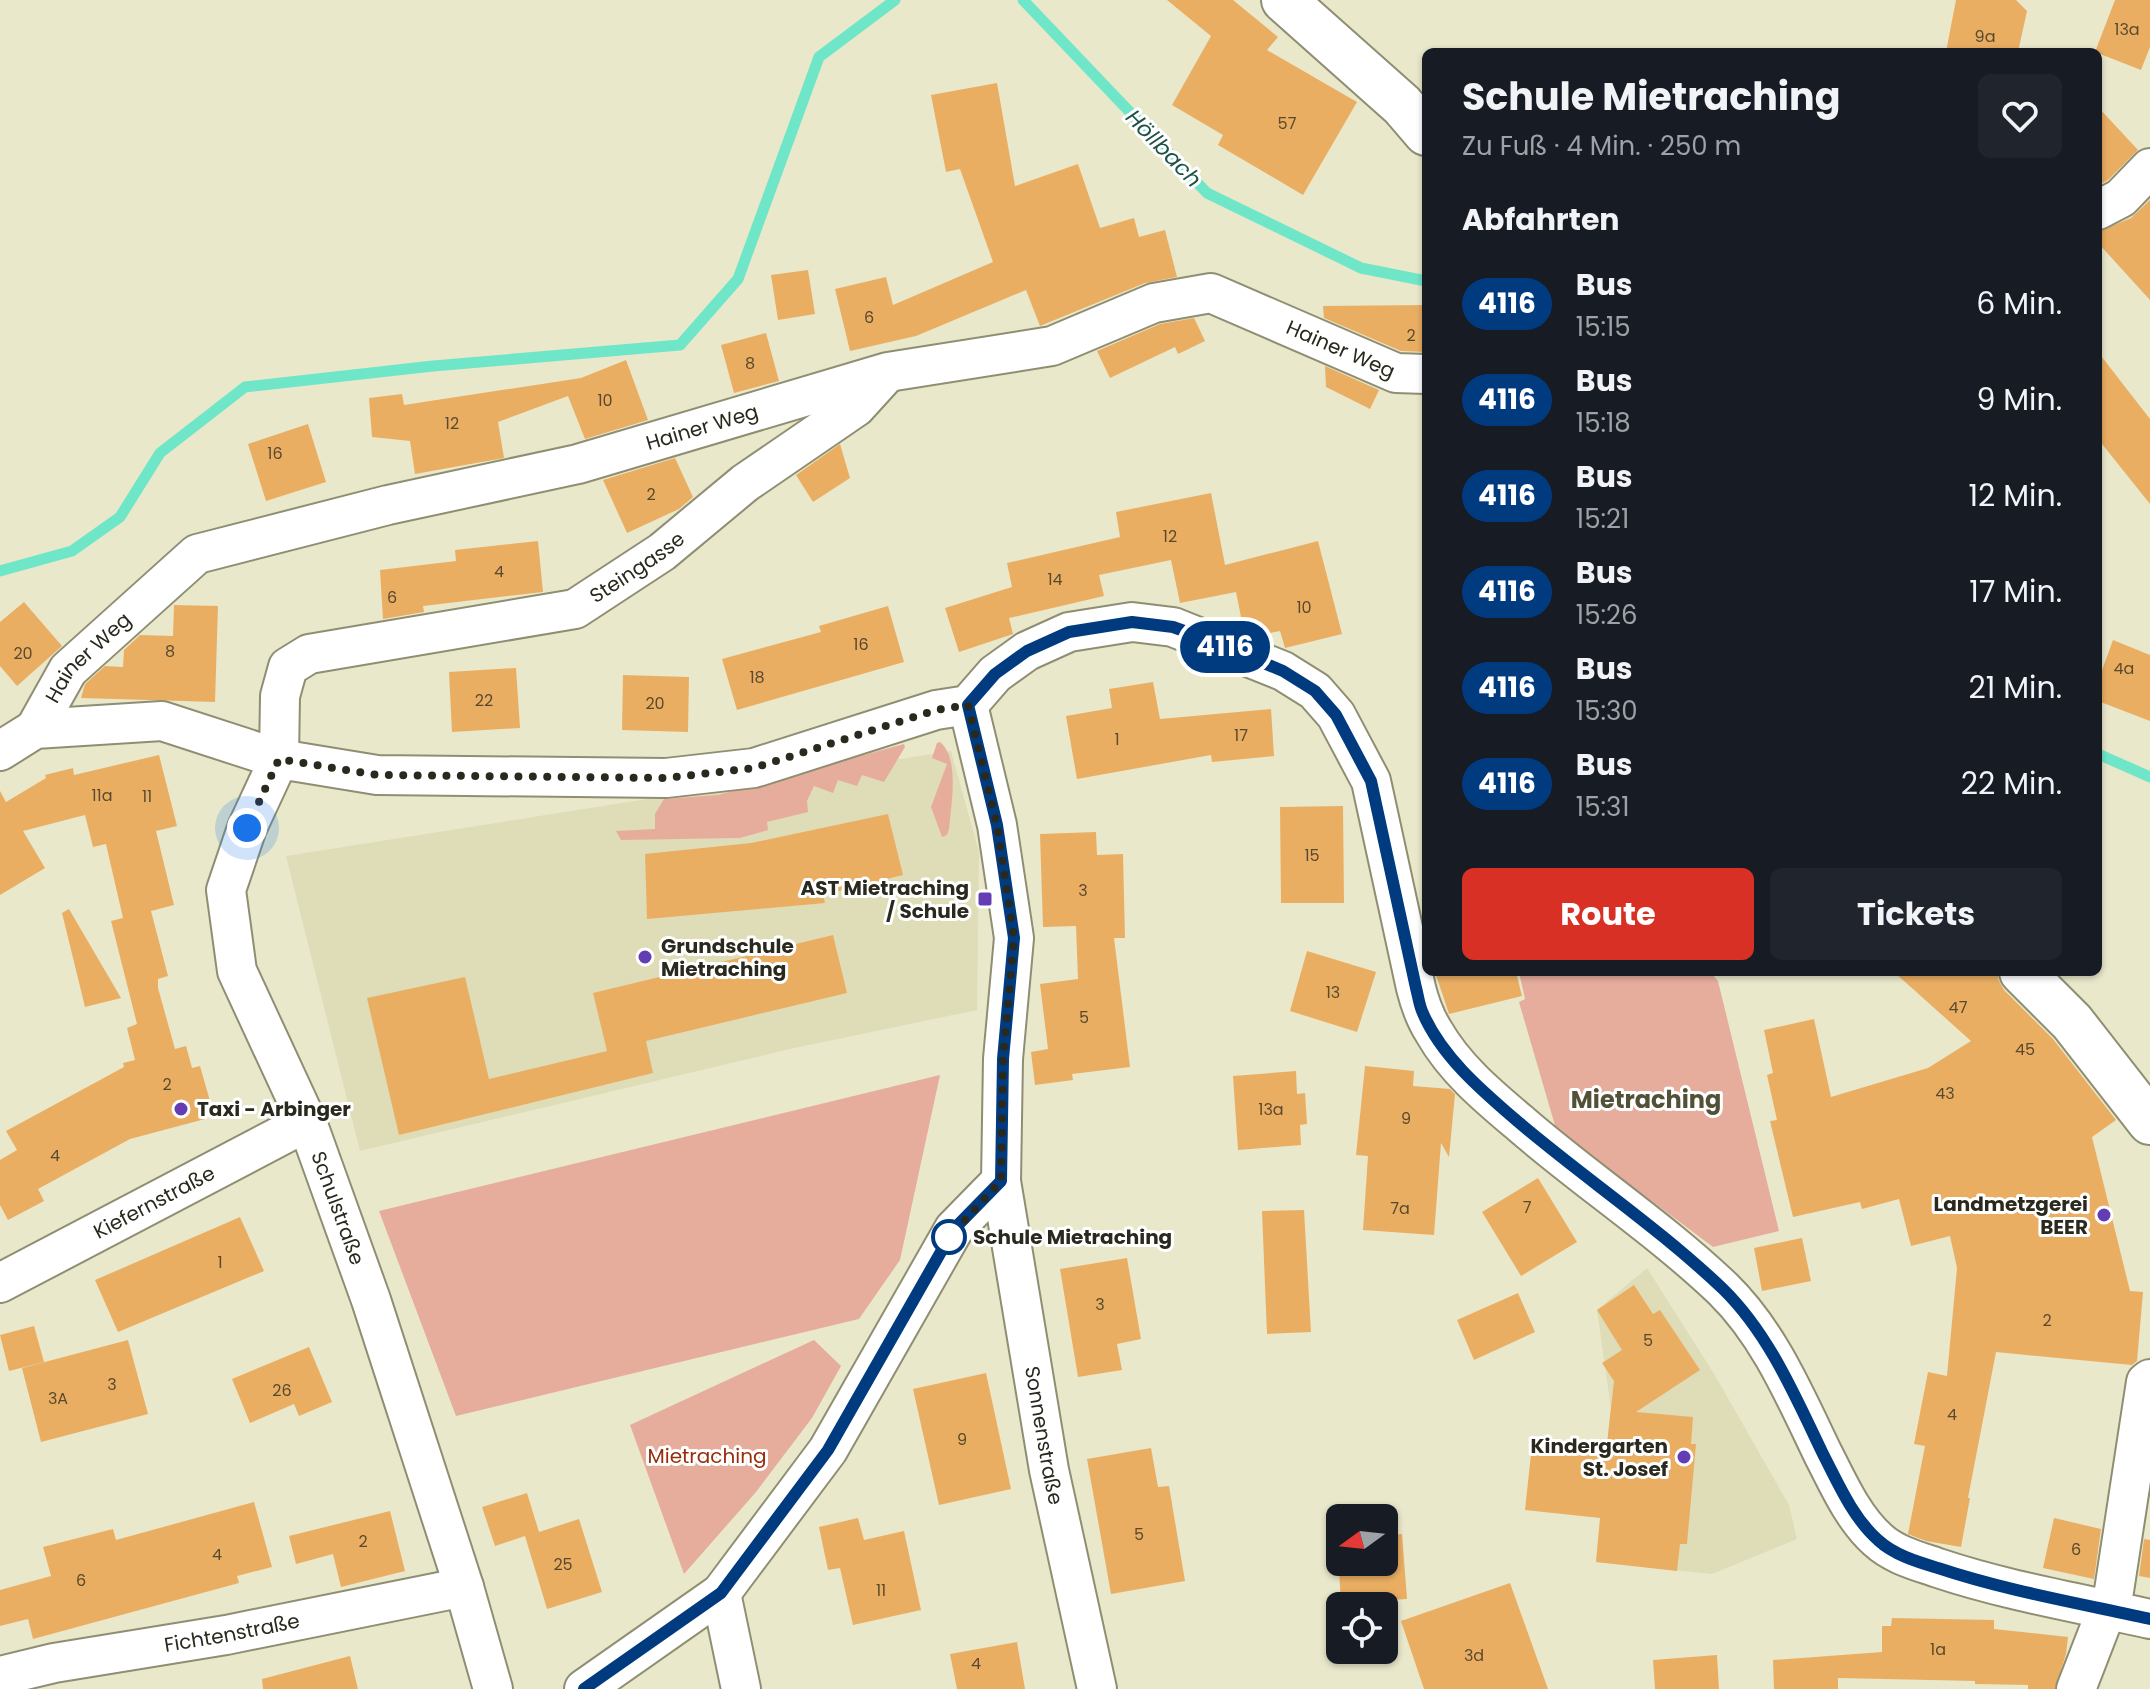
<!DOCTYPE html>
<html lang="de">
<head>
<meta charset="utf-8">
<style>
	body { margin:0; font-family:Poppins,sans-serif; background:#20242c; color:#f1f3f6; height:100vh; display:flex; flex-direction:column; font-size:30px; white-space:nowrap }
	* { box-sizing:border-box; margin:0 }
	p { font-size:26px; color:#9ea1a6 }
	.icon { flex:none; width:44px; height:44px; fill:none; stroke:currentColor; stroke-width:2; stroke-linecap:round; stroke-linejoin:round }
	.map { position:relative; flex:1; overflow:hidden }
	.side { position:absolute; left:1422px; top:48px; width:680px; height:928px; display:flex; flex-direction:column; background:#171b24; border-radius:12px; box-shadow:0 2px 6px #0004 }
	.side>* { flex:none }
	.badge { padding:0 16px; border-radius:26px; font-size:28px; line-height:52px }
	.needle { width:52px; rotate:255deg }
	.tools { position:absolute; left:1326px; top:1504px; display:grid; gap:16px }
	.tools a { display:grid; place-items:center; width:72px; height:72px; border-radius:12px; background:#171b24; box-shadow:0 2px 6px #0004; font-size:40px }
	.you { position:absolute; width:40px; height:40px; margin:-20px; border:6px solid #fff; border-radius:50%; background:#1a73e8; box-shadow:0 0 0 12px #1a73e833 }
	.map>.badge { position:absolute; translate:-50% -50%; box-shadow:0 0 0 4px #fff }
	h2 { padding:0 40px; font-size:30px; line-height:72px }
	.round { display:grid; place-items:center; flex:none; width:84px; height:84px; border-radius:12px; background:#20242c }
	.headline { display:flex; align-items:center; justify-content:space-between; height:136px; padding:0 40px }
	h1 { font-size:38px; font-weight:700; line-height:60px }
	.primary-button { display:flex; gap:16px; margin-top:auto; padding:16px 40px }
	.primary-button a { flex:1; height:92px; border-radius:12px; background:#d93025; color:#fff; font-size:32px; font-weight:700; line-height:92px; text-align:center }
	.primary-button a+a { background:#20242c; color:#f1f3f6 }
	ul { padding:0; list-style:none }
	li { display:flex; align-items:center; gap:24px; height:96px; padding:0 40px }
	li div { flex:1 }
	li b { display:block; font-size:30px }
	li em { font-style:normal }
	li .badge { min-width:88px; font-weight:700; text-align:center }
	.map>svg:first-child { display:block }
	.built { fill:#deddb8 }
	.green { fill:#e6ad9d }
	.lines { fill:none; stroke-linecap:round; stroke-linejoin:round }
	.stream { stroke:#70e6c8; stroke-width:11 }
	.building { fill:#eaae63 }
	.street-casing { stroke:#8f8e73; stroke-width:42 }
	.secondary-casing { stroke:#8f8e73; stroke-width:48 }
	.street { stroke:#fff; stroke-width:38 }
	.secondary { stroke:#fff; stroke-width:44 }
	.line-casing { stroke:#fff; stroke-width:18 }
	.line { stroke:#003b80; stroke-width:12 }
	.walk { stroke:#29291e; stroke-width:8; stroke-dasharray:0 14.4 }
	.poi-dot { fill:#643db5; stroke:#fff; stroke-width:3 }
	.stop-dot { fill:#fff; stroke:#003b80; stroke-width:4 }
	.labels { text-anchor:middle; stroke-width:6; stroke-linejoin:round; paint-order:stroke }
	.number-label { font-size:16px; fill:#594a2f }
	.street-label { font-size:20px; fill:#29291e; stroke:#fff }
	.poi-label { font-size:20px; font-weight:bold; fill:#29291e; stroke:#fff; text-anchor:end }
	.stop-label { font-size:20px; font-weight:bold; fill:#29291e; stroke:#fff; text-anchor:start }
	.park-label { font-size:20px; fill:#962e0c; stroke:#fff }
	.water-label { font-size:22px; font-style:italic; fill:#205246; stroke:#fff }
	.quarter-label { font-size:24px; font-weight:bold; fill:#525138; stroke:#fff }
</style>
</head>
<body>
<div class="map">
<svg width="2150" height="1689" viewBox="0 0 2150 1689">
	<rect width="100%" height="100%" fill="#e9e8cb"/>
	<!-- built -->
	<path class="built" d="M951,751l28,101 -2,158 -187,39 -430,102 -74,-295z
		M1647,1268l69,109 73,128 8,34 -85,35 -116,-12 15,-153 -14,-99z"/>
	<!-- green -->
	<path class="green" d="M940,742c20,16 11,63 9,87l-2,6 -5,2 -11,-30 16,-43 -15,-6 5,-15z
		M904,744l1,3 -21,35 -22,-7 -5,11 -19,-6 -5,13 -19,-7 -7,15 1,11 -41,10 1,8 -28,8 -119,2 -5,-9 39,-2v-15l9,-15 54,-4z
		M1519,972h191l8,9 61,250 -66,16 -157,-118 -37,-127 6,-3z
		M940,1075l-40,185 -41,59 -403,97 -77,-205z
		M814,1340l27,26 -29,52 -56,74 -72,82 -54,-149z"/>
	<g class="lines">
		<!-- stream -->
		<path class="stream" d="M1023,0l184,193 154,75 65,13
			M0,571l72,-20 48,-34 40,-64 85,-66 188,-21 247,-21 58,-66 81,-222 76,-57
			M2098,754l52,23"/>
	</g>
	<!-- building -->
	<path class="building" d="M1167,0h66l45,37 -11,13 90,52 -54,93 -85,-50 5,-10 -51,-30 39,-69z
		M1956,0h60l11,11 -9,41h-72z
		M2115,0h35v47l-9,23 -46,-18z
		M997,83l18,103 63,-22 22,64 34,-10 5,19 26,-7 12,47 -32,6 -105,43 -14,-36 -110,46 -66,15 -15,-62 51,-12 7,28 100,-43 -33,-93 -14,3 -15,-77z
		M2098,107l40,43 -30,30 -10,5z
		M2150,200v100l-52,-57v-11l33,-14z
		M808,270l7,44 -37,6 -7,-45z
		M1426,305v47l-25,-1 -77,-33 -1,-12z
		M1194,318l11,23 -27,13 -3,-7 -65,31 -13,-27 63,-27z
		M766,333l13,48 -45,12 -13,-48z
		M2098,352l52,67v85l-52,-65z
		M626,360l22,60 -63,19 -17,-43 -70,26 6,36 -89,16 -5,-33 -38,-4 -3,-39 33,-4 2,11 177,-27z
		M1325,366l54,24 -9,19 -44,-22z
		M308,424l18,58 -60,19 -18,-57z
		M840,444l10,34 -37,24 -17,-27z
		M675,458l18,39 -14,12 -52,24 -24,-53z
		M1211,493l14,72 93,-24 24,93 -57,14 -5,-17 -26,5 -10,-4 -8,-40 -56,11 -9,-43 -72,15 5,21 -95,22 4,16 -54,18 -14,-44 67,-21 -5,-24 113,-26 -4,-25z
		M538,541l5,51 -120,14 1,6 -41,7 -3,-49 76,-9 -1,-11z
		M24,602l38,44 -45,40 -17,-20v-44z
		M174,605l44,1 -3,96 -134,-4 4,-14 20,-18 18,1 1,-17 16,-15 33,1z
		M888,606l16,56 -167,48 -15,-51 99,-27 -2,-6z
		M2113,640l37,15v66l-52,-20v-20z
		M516,668l4,60 -68,4 -3,-60z
		M623,675l66,2 -1,55 -66,-2z
		M1153,682l7,37 111,-10 3,47 -62,6 -1,-7 -134,24 -11,-63 46,-8 -3,-19z
		M159,755l18,71 -21,5 18,74 -23,6 17,65 -10,3v9l17,61 11,-3 6,22 8,-2 10,35 -9,2 4,16 -75,20 -92,50 6,12 -36,19 -8,-15v-45l17,-10 -11,-19 118,-64 -1,-4 12,-3 -8,-32 10,-4 -26,-103 12,-3 -17,-74 -13,3 -8,-32 -62,16 22,37 -45,27v-104l6,11 40,-24 -1,-3 28,-7 1,7z
		M1343,806l1,97h-63l-1,-96z
		M888,814l15,61 -80,20 2,8 -178,16 -2,-65 106,-11z
		M1096,832l1,23 26,-1 2,84h-11l16,129 -58,7 1,6 -38,5 -4,-33 17,-3 -8,-65 38,-5 -2,-53 -33,1 -3,-93z
		M69,909l52,89 -36,9 -23,-94z
		M833,935l14,58 -201,48 7,32 -254,62 -32,-137 98,-21 24,102 118,-28 -14,-58z
		M1307,951l69,21 -19,60 -67,-21z
		M1435,972h81l6,24 -73,18z
		M1894,972h104v7l6,11 49,49 63,81 -24,17 38,154 13,1 -6,69 -5,4 -136,-13 -28,146h2l-9,49 -35,-6 -18,-7 17,-88 -11,-2 14,-72 19,4 10,-108 -7,-32 -39,10 -12,-47 -37,10 -2,-7 -67,15 -23,-96 7,-1 -10,-45 6,-2 -9,-43 50,-11 17,78 97,-29 43,-27z
		M1365,1066l49,5 -1,15 37,3 5,5 -6,63 -8,-14 -7,92 -71,-5 5,-74 -12,-1z
		M1296,1071l1,23 8,-1 2,31 -7,1 1,20 -63,5 -5,-74z
		M1538,1178l39,64 -56,34 -39,-64z
		M1304,1210l7,122 -44,2 -5,-123z
		M240,1217l24,54 -146,61 -23,-52z
		M1802,1238l9,43 -49,10 -8,-43z
		M1127,1258l14,81 -24,5 5,26 -44,7 -18,-108z
		M1634,1285l19,29 7,-4 40,60 -64,42 57,5 -2,27h5l-9,100h-7l-3,27 -81,-9 4,-44 -75,-8 7,-65 74,7 8,-71 -12,-18 20,-13 -25,-40z
		M1518,1293l17,39 -61,28 -17,-40z
		M34,1326l10,36 -35,9 -9,-36z
		M128,1340l20,74 -107,28 -19,-74z
		M309,1347l23,55 -33,14 -5,-12 -44,19 -18,-44z
		M986,1373l25,116 -72,16 -26,-116z
		M1151,1448l7,39 11,-1 16,95 -74,13 -24,-135z
		M527,1493l12,39 40,-13 23,73 -55,17 -22,-73 -30,10 -13,-39z
		M254,1502l18,65 -35,9 2,7 -206,56 -5,-20 -28,7v-36l51,-14 -8,-29 70,-18 3,11z
		M390,1511l15,60 -64,16 -8,-33 -37,10 -7,-28z
		M858,1518l6,22 40,-9 17,79 -68,15 -13,-57 -12,2 -9,-43z
		M2054,1518l47,11 -7,50 -51,-11z
		M1402,1534l5,65 -66,4 -4,-65h3v24h44v-27z
		M2144,1539l6,1v38l-11,-2z
		M1510,1583l38,106h-124l-23,-68z
		M1892,1618l102,2v9l74,8 -2,17 -11,35h-27v-4l-53,-1v-3l-137,-3v11h-64l-1,-29 109,-8v-26h9z
		M1017,1642l8,47h-68l-7,-35z
		M1717,1655l2,34h-64l-2,-29z
		M350,1656l8,33h-95l-1,-10z"/>
	<g class="lines">
		<defs>
			<g id="street">
				<path d="M2098,210l23,-12 29,-30"/>
				<path id="s1" d="M35,729l33,-59 129,-116 191,-49 190,-41 310,-92 164,-26 102,-43 57,-10 185,80 30,1"/>
				<path id="s2" d="M0,751l35,-22 127,-8 117,38 1,-63 8,-29 21,-13 266,-45 87,-57 83,-69 111,-76 30,-33"/>
				<path id="s3" d="M1001,1181l48,289 48,219"/>
				<path id="s4" d="M0,1283l307,-161"/>
				<path d="M721,1593l20,96"/>
				<path id="s5" d="M0,1676l54,-13 172,-28 238,-48"/>
				<path d="M493,1689l-29,-102 -93,-287 -64,-178 -70,-151 -11,-81 21,-62 32,-69 98,16 289,3 88,-10 182,-58 32,-5 27,-31 32,-23 42,-19 63,-10 41,5 110,44 32,20 21,24 35,66 45,207c4,16 9,30 18,44 21,37 55,65 87,92 66,57 139,105 202,165 46,45 72,107 100,165 15,29 30,64 55,86 16,15 40,21 60,28 69,23 141,35 212,51"/>
				<path d="M584,1689l137,-96 107,-143 126,-221 47,-48 2,-122 11,-121 -17,-113 -29,-120"/>
				<path d="M2076,1689l38,-98 32,-209 4,-3"/>
			</g>
			<path id="secondary" d="M1284,0l118,105 24,28
				M2022,972l50,50 78,100"/>
		</defs>
		<!-- street casing -->
		<use href="#street" class="street-casing"/>
		<!-- secondary casing -->
		<use href="#secondary" class="secondary-casing"/>
		<!-- street -->
		<use href="#street" class="street"/>
		<!-- secondary -->
		<use href="#secondary" class="secondary"/>
	</g>
	<g class="lines">
		<defs>
			<path id="line" d="M584,1689l137,-96 107,-143 126,-221 47,-48 2,-122 11,-121 -17,-113 -29,-120 27,-31 32,-23 42,-19 63,-10 41,5 36,13 74,31 32,20 21,24 35,66 45,207c2,7 3,16 6,23 18,44 59,79 94,109 68,58 142,107 207,169 46,45 72,107 100,165 15,29 30,64 55,86 16,15 40,22 60,28 69,23 141,35 212,51"/>
		</defs>
		<!-- line casing -->
		<use href="#line" class="line-casing"/>
		<!-- line -->
		<use href="#line" class="line"/>
		<!-- walk -->
		<path class="walk" d="M247,828l32,-69 98,16 289,3 88,-10 182,-58 32,-5 29,120 17,113 -11,121 -2,122 -52,56"/>
	</g>
	<!-- markers -->
	<g class="poi-dot">
		<rect x="977" y="891" width="16" height="16" rx="4"/>
		<circle cx="645" cy="957" r="8"/>
		<circle cx="181" cy="1109" r="8"/>
		<circle cx="2104" cy="1215" r="8"/>
		<circle cx="1684" cy="1457" r="8"/>
	</g>
	<circle class="stop-dot" cx="949" cy="1237" r="16"/>
	<g class="labels">
		<!-- number labels -->
		<g class="number-label">
			<text x="2127" y="35">13a</text>
			<text x="1985" y="42">9a</text>
			<text x="1287" y="129">57</text>
			<text x="869" y="323">6</text>
			<text x="1411" y="341">2</text>
			<text x="750" y="369">8</text>
			<text x="605" y="406">10</text>
			<text x="452" y="429">12</text>
			<text x="275" y="459">16</text>
			<text x="651" y="500">2</text>
			<text x="1170" y="542">12</text>
			<text x="499" y="577">4</text>
			<text x="1055" y="585">14</text>
			<text x="392" y="603">6</text>
			<text x="1304" y="613">10</text>
			<text x="861" y="650">16</text>
			<text x="170" y="657">8</text>
			<text x="23" y="659">20</text>
			<text x="2124" y="674">4a</text>
			<text x="757" y="683">18</text>
			<text x="484" y="706">22</text>
			<text x="655" y="709">20</text>
			<text x="1241" y="741">17</text>
			<text x="1117" y="745">1</text>
			<text x="102" y="801">11a</text>
			<text x="147" y="802">11</text>
			<text x="1312" y="861">15</text>
			<text x="1083" y="896">3</text>
			<text x="1333" y="998">13</text>
			<text x="1958" y="1013">47</text>
			<text x="1084" y="1023">5</text>
			<text x="2025" y="1055">45</text>
			<text x="167" y="1090">2</text>
			<text x="1945" y="1099">43</text>
			<text x="1271" y="1115">13a</text>
			<text x="1406" y="1124">9</text>
			<text x="55" y="1161">4</text>
			<text x="1527" y="1213">7</text>
			<text x="1400" y="1214">7a</text>
			<text x="220" y="1268">1</text>
			<text x="1100" y="1310">3</text>
			<text x="2047" y="1326">2</text>
			<text x="1648" y="1346">5</text>
			<text x="112" y="1390">3</text>
			<text x="282" y="1396">26</text>
			<text x="58" y="1404">3A</text>
			<text x="1952" y="1420">4</text>
			<text x="962" y="1445">9</text>
			<text x="1139" y="1540">5</text>
			<text x="363" y="1547">2</text>
			<text x="2076" y="1555">6</text>
			<text x="217" y="1560">4</text>
			<text x="563" y="1570">25</text>
			<text x="81" y="1586">6</text>
			<text x="881" y="1596">11</text>
			<text x="1938" y="1655">1a</text>
			<text x="1474" y="1661">3d</text>
			<text x="976" y="1669">4</text>
		</g>
		<!-- street labels -->
		<g class="street-label">
			<text dy="7" stroke="none"><textPath href="#s1" startOffset="1432">Hainer Weg</textPath></text>
			<text dy="7" stroke="none"><textPath href="#s1" startOffset="762">Hainer Weg</textPath></text>
			<text dy="7" stroke="none"><textPath href="#s2" startOffset="754">Steingasse</textPath></text>
			<text dy="7" stroke="none"><textPath href="#s1" startOffset="90">Hainer Weg</textPath></text>
			<text dy="7" stroke="none"><textPath href="#s4" startOffset="174">Kiefernstraße</textPath></text>
			<text transform="translate(338 1208) rotate(70)" y="7">Schulstraße</text>
			<text dy="7" stroke="none"><textPath href="#s3" startOffset="258">Sonnenstraße</textPath></text>
			<text dy="7" stroke="none"><textPath href="#s5" startOffset="236">Fichtenstraße</textPath></text>
		</g>
		<!-- poi labels -->
		<g class="poi-label">
			<text x="969" y="895">AST Mietraching<tspan x="969" dy="23">/ Schule</tspan></text>
			<text x="661" y="953" text-anchor="start">Grundschule<tspan x="661" dy="23">Mietraching</tspan></text>
			<text x="197" y="1116" text-anchor="start">Taxi - Arbinger</text>
			<text x="2088" y="1211">Landmetzgerei<tspan x="2088" dy="23">BEER</tspan></text>
			<text x="1668" y="1453">Kindergarten<tspan x="1668" dy="23">St. Josef</tspan></text>
		</g>
		<!-- stop labels -->
		<g class="stop-label">
			<text x="973" y="1244">Schule Mietraching</text>
		</g>
		<!-- park labels -->
		<g class="park-label">
			<text x="707" y="1463">Mietraching</text>
		</g>
		<!-- water labels -->
		<g class="water-label">
			<text transform="translate(1164 148) rotate(46)" y="8">Höllbach</text>
		</g>
		<!-- quarter labels -->
		<g class="quarter-label">
			<text x="1646" y="1108">Mietraching</text>
		</g>
	</g>
</svg>
<div class="tools">
<a><svg class="needle" viewBox="-14 -14 28 28"><path d="M0-13l5 13h-10z" fill="#e53935"/><path d="M0 13l5-13h-10z" fill="#9ea1a6"/></svg></a>
<a><svg class="icon" aria-label="locate" viewBox="0 0 24 24"><circle cx="12" cy="12" r="6"/><path d="M12 2v4M12 18v4M2 12h4M18 12h4"/></svg></a>
</div>
<div class="you" style="left:247px;top:828px"></div>
<b class="badge" style="left:1225px;top:647px;background:#003b80;color:#fff">4116</b>
<section class="side">
<div class="headline"><div><h1>Schule Mietraching</h1><p>Zu Fuß · 4 Min. · 250 m</p></div><a class="round"><svg class="icon" aria-label="heart" viewBox="0 0 24 24"><path d="M12 20l-8-8c-3-5 5-10 8-4 3-6 11-1 8 4z"/></svg></a></div>
<h2>Abfahrten</h2>
<ul>
<li><span class="badge" style="background:#003b80;color:#fff">4116</span><div><b>Bus</b><p>15:15</p></div><em>6 Min.</em></li>
<li><span class="badge" style="background:#003b80;color:#fff">4116</span><div><b>Bus</b><p>15:18</p></div><em>9 Min.</em></li>
<li><span class="badge" style="background:#003b80;color:#fff">4116</span><div><b>Bus</b><p>15:21</p></div><em>12 Min.</em></li>
<li><span class="badge" style="background:#003b80;color:#fff">4116</span><div><b>Bus</b><p>15:26</p></div><em>17 Min.</em></li>
<li><span class="badge" style="background:#003b80;color:#fff">4116</span><div><b>Bus</b><p>15:30</p></div><em>21 Min.</em></li>
<li><span class="badge" style="background:#003b80;color:#fff">4116</span><div><b>Bus</b><p>15:31</p></div><em>22 Min.</em></li>
</ul>
<div class="primary-button"><a>Route</a><a>Tickets</a></div>
</section>
</div>
</body>
</html>
